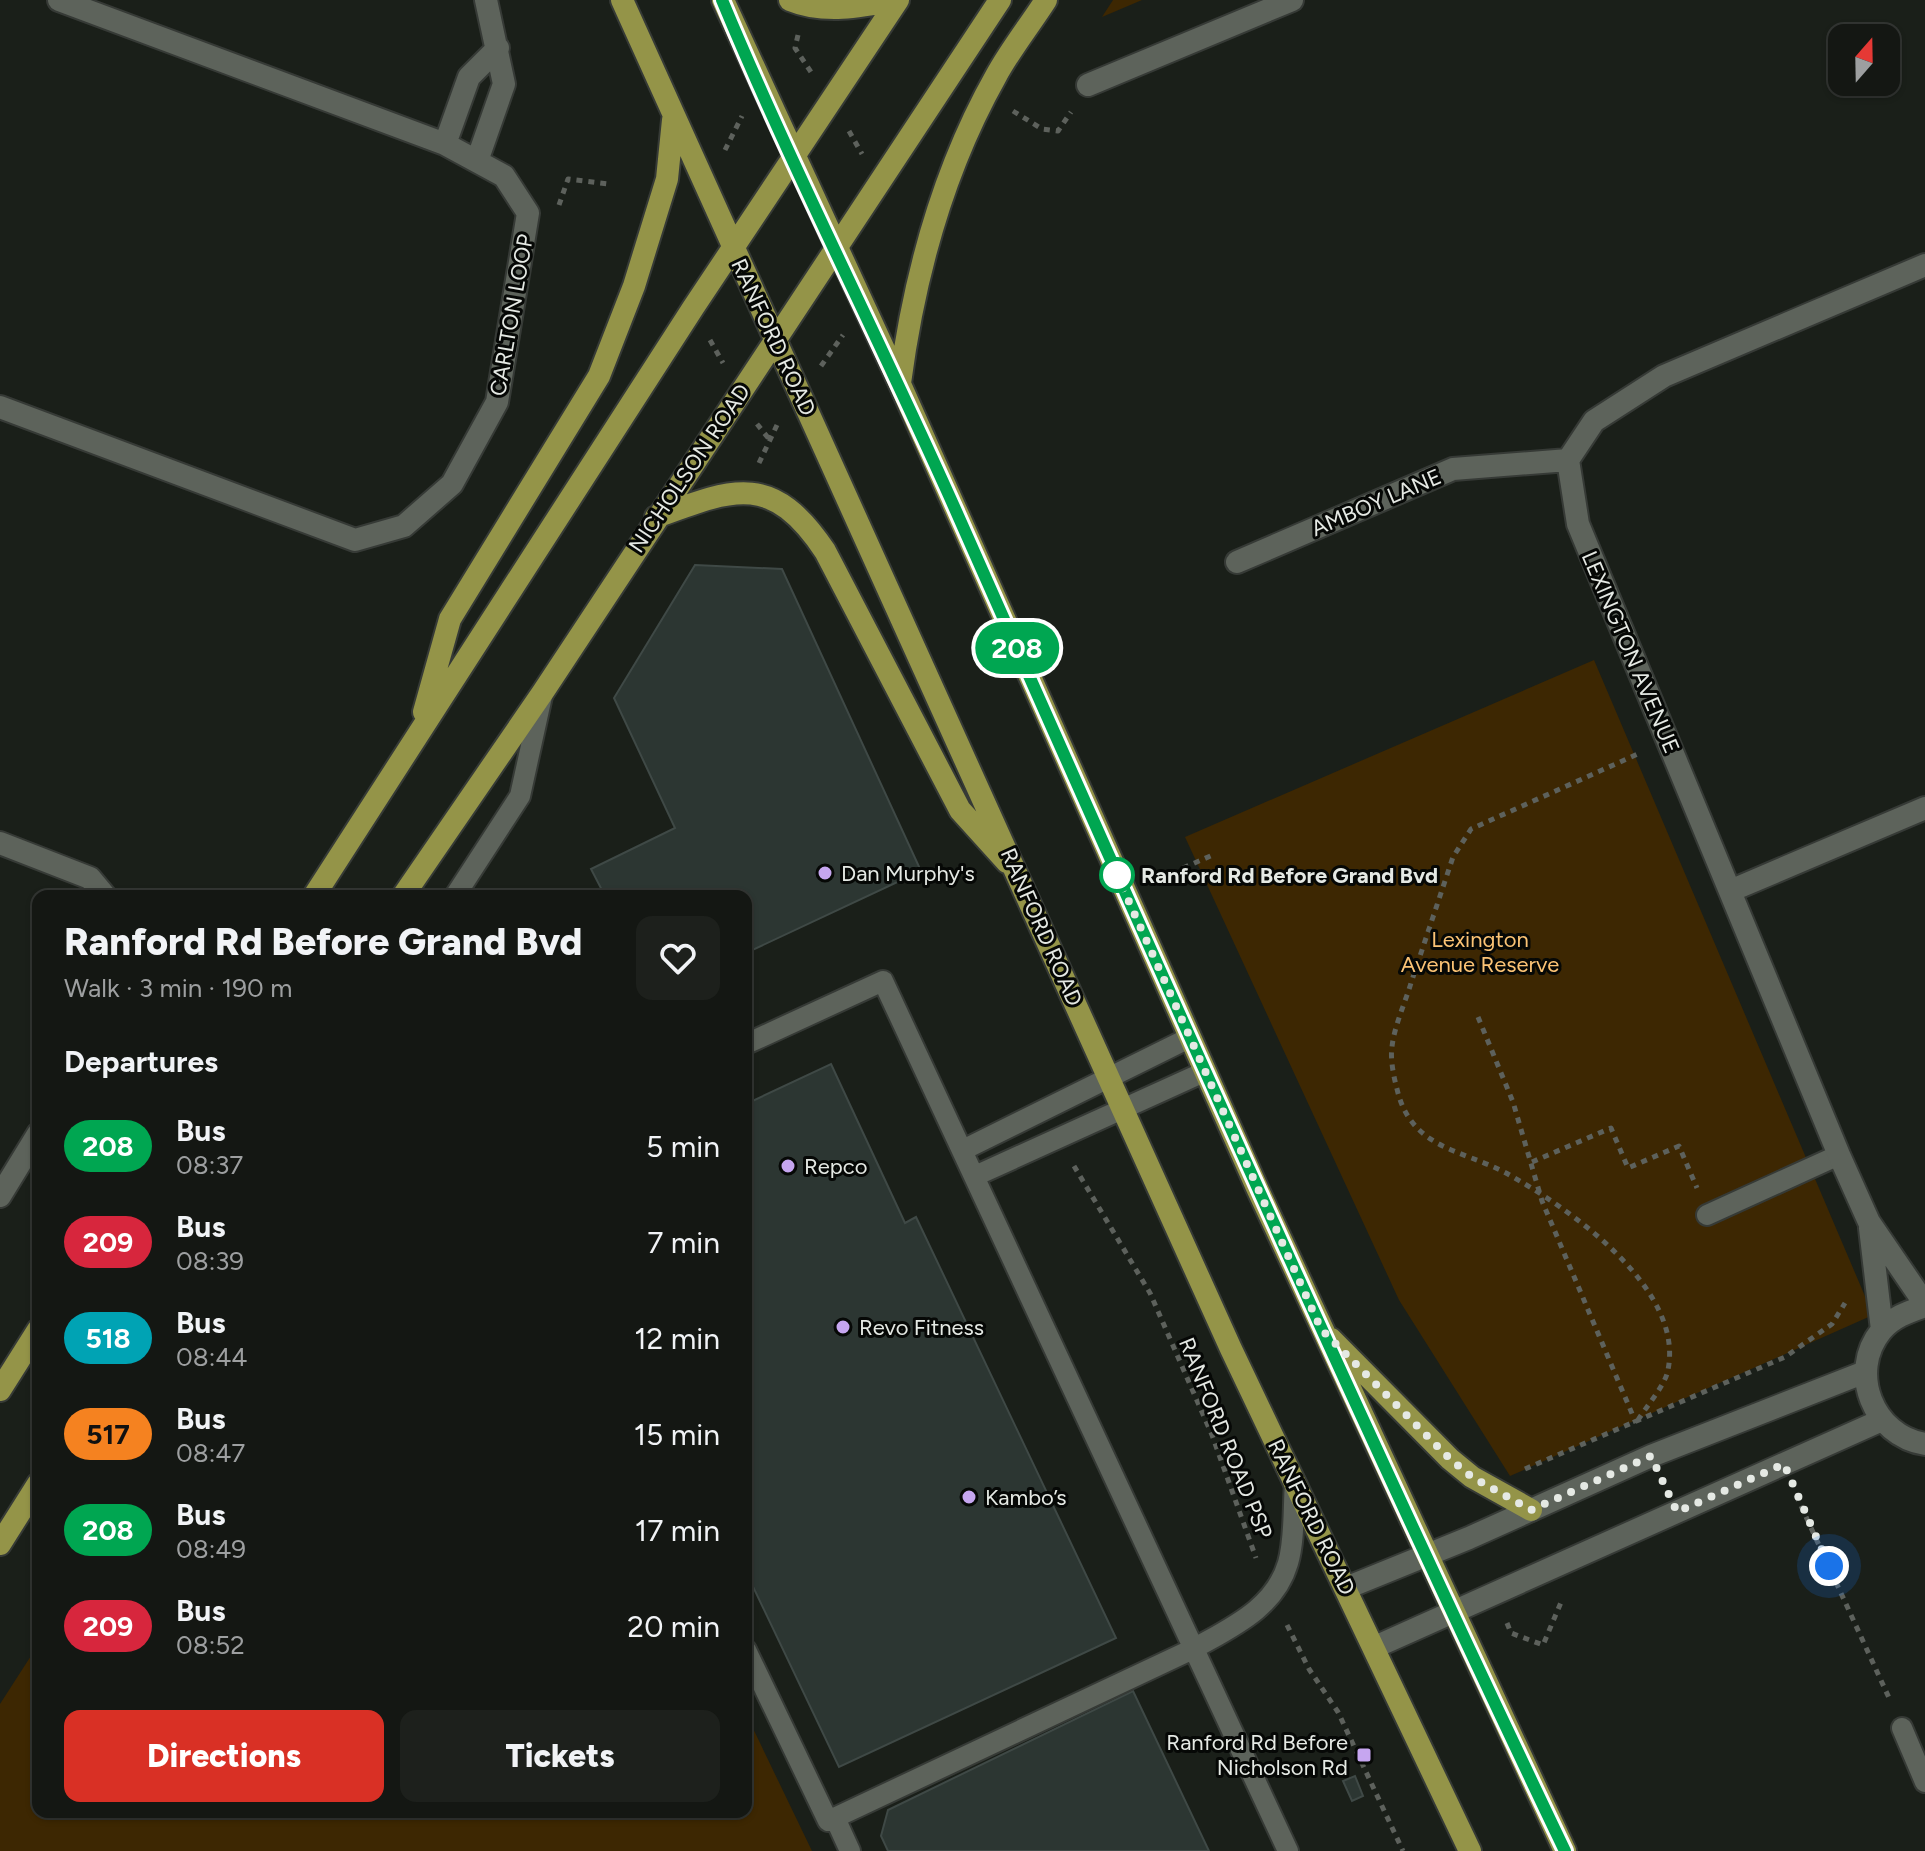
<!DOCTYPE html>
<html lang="en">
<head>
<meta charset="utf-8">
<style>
	body { margin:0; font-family:Figtree,sans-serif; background:#1d201c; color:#f1f3f6; height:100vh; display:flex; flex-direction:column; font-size:30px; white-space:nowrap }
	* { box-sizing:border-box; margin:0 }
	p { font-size:26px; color:#9d9fa0 }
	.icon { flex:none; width:44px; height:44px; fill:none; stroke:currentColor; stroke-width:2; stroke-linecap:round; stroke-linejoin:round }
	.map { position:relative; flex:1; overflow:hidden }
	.side { position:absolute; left:32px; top:890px; width:720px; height:928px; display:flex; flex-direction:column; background:#141713; border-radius:16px; box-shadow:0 2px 6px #0004,0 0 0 2px #333633 }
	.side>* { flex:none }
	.badge { padding:0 16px; border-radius:26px; font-size:28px; line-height:52px }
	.needle { width:52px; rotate:20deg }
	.tools { position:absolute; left:1828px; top:24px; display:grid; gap:16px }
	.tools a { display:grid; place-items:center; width:72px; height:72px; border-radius:16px; background:#141713; box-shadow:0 2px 6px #0004,0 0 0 2px #333633; font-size:40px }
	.you { position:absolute; width:40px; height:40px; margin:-20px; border:6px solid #fff; border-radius:50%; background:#1a73e8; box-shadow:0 0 0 12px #1a73e833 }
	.map>.badge { position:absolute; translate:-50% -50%; box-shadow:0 0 0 4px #fff }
	h2 { padding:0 32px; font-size:30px; line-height:72px }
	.round { display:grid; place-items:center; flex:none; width:84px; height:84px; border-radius:16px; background:#1d201c }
	.summary { display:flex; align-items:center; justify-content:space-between; height:136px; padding:0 32px }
	h1 { font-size:38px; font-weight:800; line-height:60px }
	.button { display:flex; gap:16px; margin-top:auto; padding:16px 32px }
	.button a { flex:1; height:92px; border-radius:16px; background:#d93025; color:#fff; font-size:32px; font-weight:800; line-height:92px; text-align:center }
	.button a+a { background:#1d201c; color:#f1f3f6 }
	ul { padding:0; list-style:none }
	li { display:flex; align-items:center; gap:24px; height:96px; padding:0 32px }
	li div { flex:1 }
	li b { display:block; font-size:30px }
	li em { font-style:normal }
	li .badge { min-width:88px; font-weight:700; text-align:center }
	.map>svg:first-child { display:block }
	.green { fill:#3d2702 }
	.building { fill:#2c3632; stroke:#3f4946; stroke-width:2 }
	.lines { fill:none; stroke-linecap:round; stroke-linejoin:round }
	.service-casing { stroke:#363a36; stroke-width:24 }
	.minor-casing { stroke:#363a36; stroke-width:26 }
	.tertiary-casing { stroke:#363a36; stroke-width:26 }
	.primary-casing { stroke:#363a36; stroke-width:26 }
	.path { stroke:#5d615c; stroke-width:5; stroke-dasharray:6 6; stroke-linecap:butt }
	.service { stroke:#5d635b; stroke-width:20 }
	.minor { stroke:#5d635b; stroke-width:22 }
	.tertiary { stroke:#5d635b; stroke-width:22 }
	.primary { stroke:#949448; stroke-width:22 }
	.line-casing { stroke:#fff; stroke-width:18 }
	.line { stroke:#00a651; stroke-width:12 }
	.walk { stroke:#e5e9e4; stroke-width:8; stroke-dasharray:0 14.4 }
	.poi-dot { fill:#c6a6f0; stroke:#060806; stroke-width:3 }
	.stop-dot { fill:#fff; stroke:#00a651; stroke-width:4 }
	.labels { text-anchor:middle; stroke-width:6; stroke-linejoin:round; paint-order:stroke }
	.street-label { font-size:22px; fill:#e5e9e4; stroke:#060806 }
	.poi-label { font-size:22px; fill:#e5e9e4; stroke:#060806; text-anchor:start }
	.stop-label { font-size:22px; font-weight:bold; fill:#e5e9e4; stroke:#060806; text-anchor:start }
	.park-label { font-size:22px; fill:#fbc375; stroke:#060806 }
</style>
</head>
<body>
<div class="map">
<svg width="1925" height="1851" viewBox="0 0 1925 1851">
	<rect width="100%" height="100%" fill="#1a1f19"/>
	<!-- green -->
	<path class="green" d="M1113,0h29l-40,17z
		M1594,660l279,655 -363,161 -111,-176 -214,-463z
		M38,1645v167h708v-98l66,137h-812v-147z"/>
	<!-- building -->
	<path class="building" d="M695,565l87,4 139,302 -175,82v-57h-141l-14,-27 84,-41 -61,-130z
		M831,1064l74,159 11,-6 200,421 -277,129 -93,-195v-468z
		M1133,1691l76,160h-321l-7,-15 7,-26z
		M1355,1776l8,20 -11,5 -9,-20z"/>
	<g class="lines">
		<defs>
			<path id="service" d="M455,896l65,-100 22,-100
				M746,1044l137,-63 405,870
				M963,1150l226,-112
				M975,1176l229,-104
				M1707,1215l132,-60
				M746,1650l82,171 367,-173c37,-21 80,-40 93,-85 7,-24 5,-55 7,-80
				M1902,1728l23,54
				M835,1818l15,33"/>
			<path id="minor" d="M445,144l24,-67 29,-29
				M477,161l27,-77 -18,-84
				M1925,265l-261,111 -70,45 -26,39 10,64 261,631 30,67 56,82
				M0,407l355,133 49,-14 48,-42 45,-82 31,-189 -24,-37 -59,-32 -386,-144
				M1237,562l216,-93 115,-9
				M0,843l90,35 15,18
				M1730,891l195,-83
				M0,1196l38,-62
				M1870,1228l12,102
				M1925,1306c-17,6 -32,11 -44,25 -33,41 -8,105 44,113
				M1346,1588l123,-50 182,-82 214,-84
				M1375,1647l507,-227"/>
			<path id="tertiary" d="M1088,85l204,-85"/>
			<path id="primary" d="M622,0l609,1349 239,502
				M723,0l177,384 358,806 307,661
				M790,0c34,14 70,7 105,0
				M900,383c14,-106 43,-213 96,-307 14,-26 34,-51 50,-76
				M656,517c78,-29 116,-45 169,34l135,259 47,52
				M424,712l26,-93 149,-243 35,-90 33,-107 6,-59
				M314,896l379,-588 205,-308
				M403,896l140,-204 457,-692
				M1331,1339l119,120 22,18 59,33
				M0,1390l38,-60
				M0,1544l38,-60"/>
		</defs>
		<!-- service casing -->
		<use href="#service" class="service-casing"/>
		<!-- minor casing -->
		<use href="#minor" class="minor-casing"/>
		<!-- tertiary casing -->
		<use href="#tertiary" class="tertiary-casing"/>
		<!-- primary casing -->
		<use href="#primary" class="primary-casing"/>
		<!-- path -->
		<path class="path" d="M798,35l-3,13 16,24
			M1013,111l29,18 16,2 13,-19
			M849,131l13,23
			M725,150l17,-34
			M559,205l9,-26 41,5
			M710,340l13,23
			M821,366l22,-31
			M757,424l12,15
			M759,463l18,-38
			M1183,868l32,-14
			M1478,1017l35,85 29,99 94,222
			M1532,1162l79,-34 17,40 51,-22 18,42
			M1074,1166l76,127 62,142 44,123
			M1638,1420c8,-13 24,-31 29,-46 22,-84 -100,-167 -161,-201 -45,-24 -95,-24 -109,-84 -3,-11 -7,-30 -5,-42 2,-20 13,-44 19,-64 14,-42 28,-84 42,-126l18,-28 169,-76
			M1525,1469l260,-112 47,-33 13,-21
			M1796,1495l94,205
			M1507,1623l4,10 32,12 19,-45
			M1287,1625l22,44 29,43 65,139"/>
		<!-- service -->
		<use href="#service" class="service"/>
		<!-- minor -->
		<use href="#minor" class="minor"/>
		<!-- tertiary -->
		<use href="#tertiary" class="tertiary"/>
		<!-- primary -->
		<use href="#primary" class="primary"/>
	</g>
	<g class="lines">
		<defs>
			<path id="line" d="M722,0c72,173 158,340 234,511 199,449 397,897 609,1340"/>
		</defs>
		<!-- line casing -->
		<use href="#line" class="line-casing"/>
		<!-- line -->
		<use href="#line" class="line"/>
		<!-- walk -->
		<path class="walk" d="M1117,875l204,454 129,130 22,18 59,33 120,-54 26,56 107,-48 45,102"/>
	</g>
	<!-- markers -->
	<g class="poi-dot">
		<circle cx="825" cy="873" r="8"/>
		<circle cx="788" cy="1166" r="8"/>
		<circle cx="843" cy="1327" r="8"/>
		<circle cx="969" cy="1497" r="8"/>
		<rect x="1356" y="1747" width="16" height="16" rx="4"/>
	</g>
	<circle class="stop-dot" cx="1117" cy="875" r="16"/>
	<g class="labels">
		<!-- street labels -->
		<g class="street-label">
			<text transform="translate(511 315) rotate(-80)" y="8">CARLTON LOOP</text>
			<text transform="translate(774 337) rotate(65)" y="8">RANFORD ROAD</text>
			<text transform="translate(689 468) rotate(-56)" y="8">NICHOLSON ROAD</text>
			<text transform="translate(1376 502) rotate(-23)" y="8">AMBOY LANE</text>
			<text transform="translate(1631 652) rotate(67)" y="8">LEXINGTON AVENUE</text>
			<text transform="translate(1042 927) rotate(66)" y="8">RANFORD ROAD</text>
			<text transform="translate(1226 1438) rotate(68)" y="8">RANFORD ROAD PSP</text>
			<text transform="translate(1312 1517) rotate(64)" y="8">RANFORD ROAD</text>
		</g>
		<!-- poi labels -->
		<g class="poi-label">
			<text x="841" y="881">Dan Murphy's</text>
			<text x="804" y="1174">Repco</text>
			<text x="859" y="1335">Revo Fitness</text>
			<text x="985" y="1505">Kambo’s</text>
			<text x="1348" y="1750" text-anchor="end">Ranford Rd Before<tspan x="1348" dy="25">Nicholson Rd</tspan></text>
		</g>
		<!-- stop labels -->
		<g class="stop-label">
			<text x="1141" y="883">Ranford Rd Before Grand Bvd</text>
		</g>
		<!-- park labels -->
		<g class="park-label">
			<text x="1480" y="947">Lexington<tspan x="1480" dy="25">Avenue Reserve</tspan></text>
		</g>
	</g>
</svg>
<div class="tools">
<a><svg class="needle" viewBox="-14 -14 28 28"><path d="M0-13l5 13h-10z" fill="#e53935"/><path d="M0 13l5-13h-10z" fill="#9d9fa0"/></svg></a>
</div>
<div class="you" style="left:1829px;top:1566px"></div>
<b class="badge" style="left:1017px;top:648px;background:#00a651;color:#fff">208</b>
<section class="side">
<div class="summary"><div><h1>Ranford Rd Before Grand Bvd</h1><p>Walk · 3 min · 190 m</p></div><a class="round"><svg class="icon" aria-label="heart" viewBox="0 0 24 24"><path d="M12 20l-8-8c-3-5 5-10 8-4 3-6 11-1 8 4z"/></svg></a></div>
<h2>Departures</h2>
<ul>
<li><span class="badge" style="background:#00a651;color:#fff">208</span><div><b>Bus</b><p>08:37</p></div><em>5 min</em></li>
<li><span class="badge" style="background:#d7263d;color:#fff">209</span><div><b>Bus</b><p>08:39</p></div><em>7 min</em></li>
<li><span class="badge" style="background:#00a3b4;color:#fff">518</span><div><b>Bus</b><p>08:44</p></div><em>12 min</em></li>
<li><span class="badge" style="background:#f58220;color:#111">517</span><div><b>Bus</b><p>08:47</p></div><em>15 min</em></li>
<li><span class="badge" style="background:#00a651;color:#fff">208</span><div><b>Bus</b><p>08:49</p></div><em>17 min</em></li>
<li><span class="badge" style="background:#d7263d;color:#fff">209</span><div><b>Bus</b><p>08:52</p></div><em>20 min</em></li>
</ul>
<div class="button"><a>Directions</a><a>Tickets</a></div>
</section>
</div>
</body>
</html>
